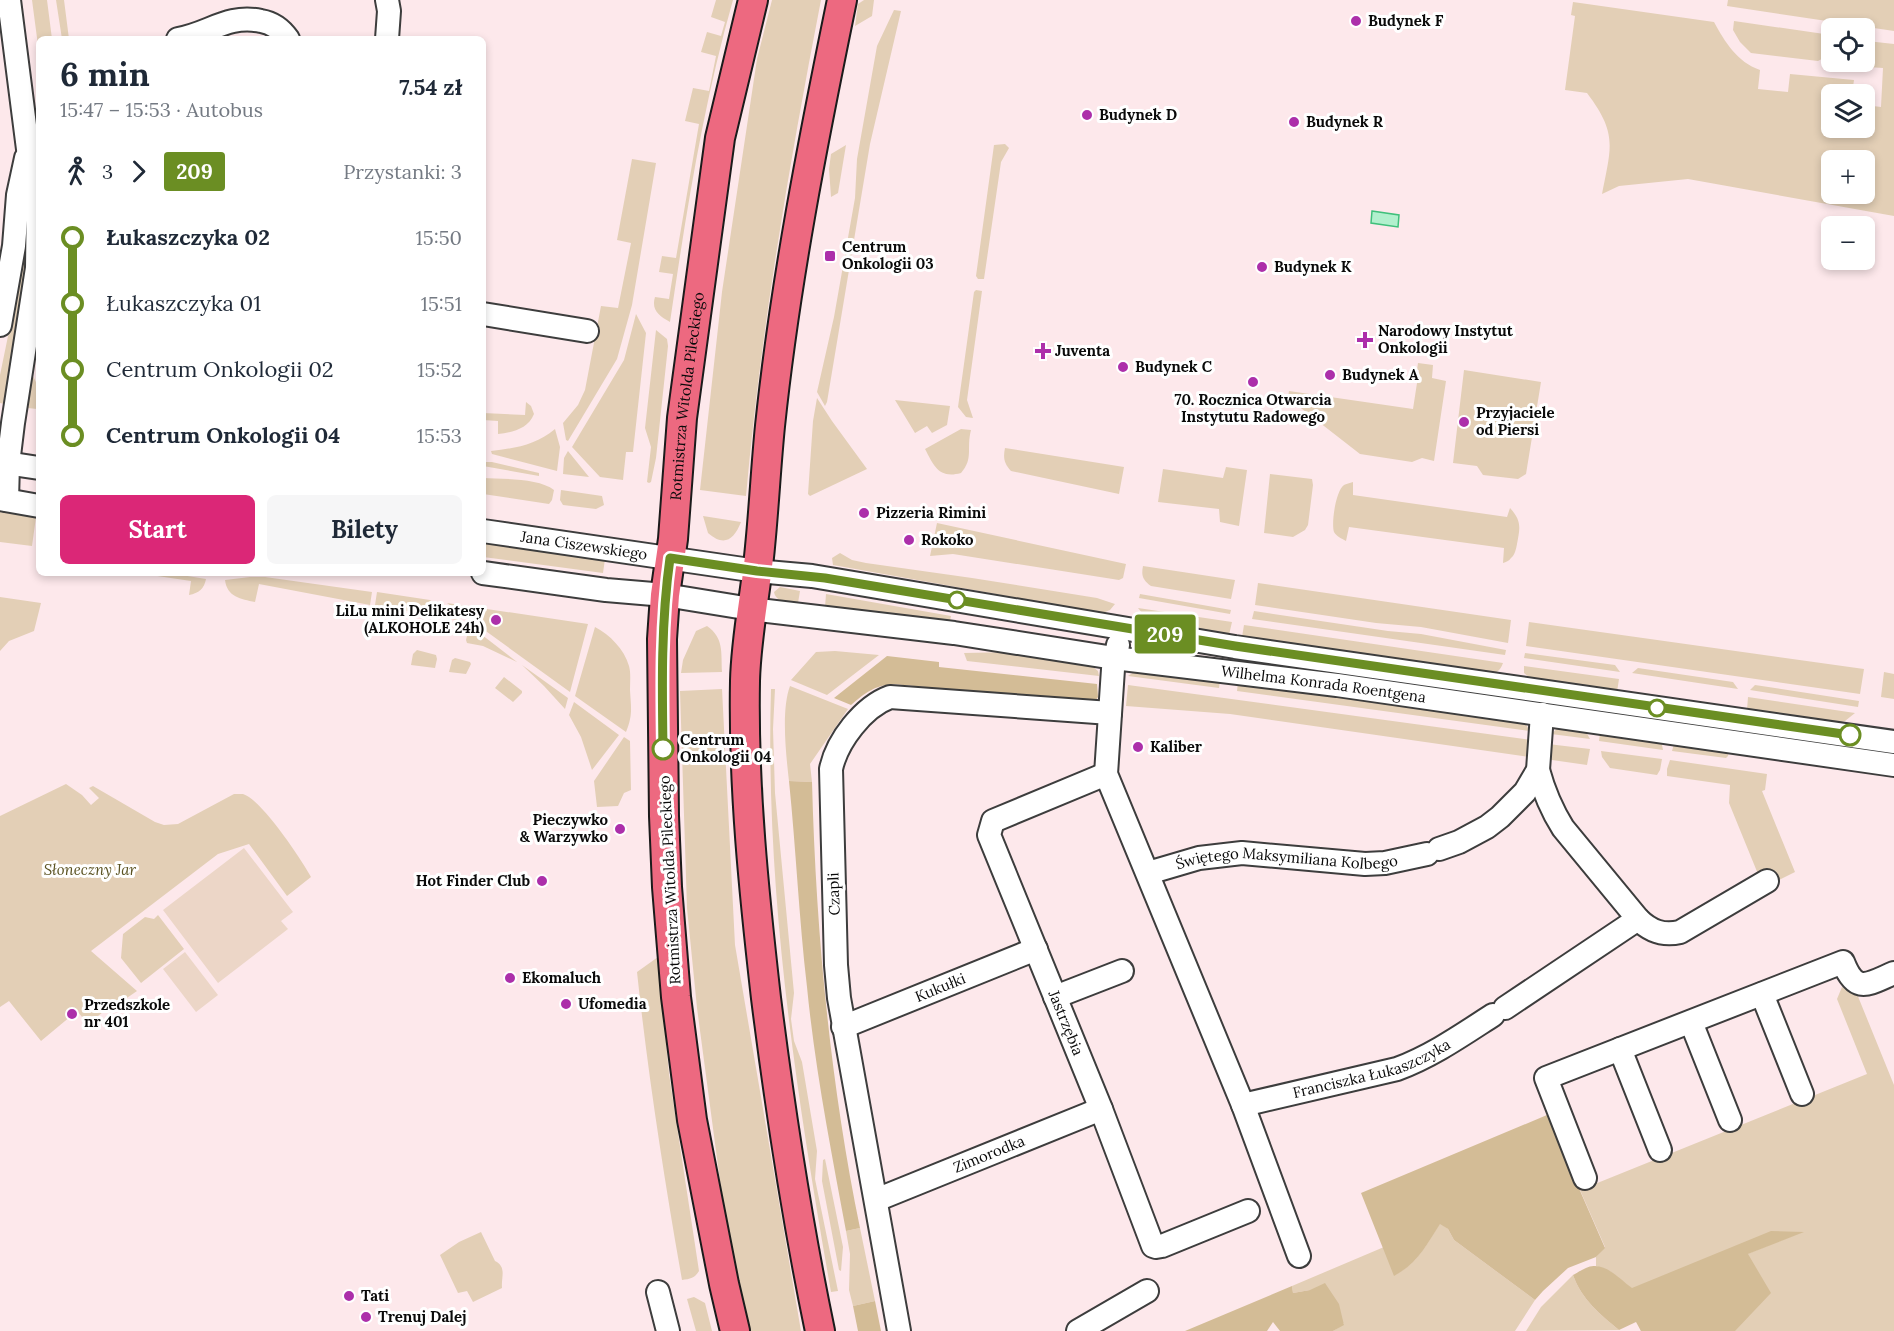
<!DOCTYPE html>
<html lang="pl">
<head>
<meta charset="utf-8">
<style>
	body { margin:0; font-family:Lora,serif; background:#f6f6f7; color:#1f2937; height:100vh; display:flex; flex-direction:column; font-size:22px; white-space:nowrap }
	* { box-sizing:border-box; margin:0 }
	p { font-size:20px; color:#747a83 }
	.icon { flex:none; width:33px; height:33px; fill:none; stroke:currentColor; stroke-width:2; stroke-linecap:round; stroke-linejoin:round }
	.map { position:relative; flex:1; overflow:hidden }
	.details { position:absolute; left:36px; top:36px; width:450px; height:540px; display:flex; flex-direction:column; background:#fff; border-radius:9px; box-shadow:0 3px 9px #0003 }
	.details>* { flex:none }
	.badge { padding:0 12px; border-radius:4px; font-size:21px; line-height:39px }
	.fabs { position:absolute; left:1821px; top:18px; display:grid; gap:12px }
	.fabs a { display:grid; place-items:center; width:54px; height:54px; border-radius:9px; background:#fff; box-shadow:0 3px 9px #0003; font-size:30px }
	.map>.badge { position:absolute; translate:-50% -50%; box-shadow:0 0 0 3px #fff }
	.legs { display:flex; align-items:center; gap:9px; height:66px; padding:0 24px; font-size:20px }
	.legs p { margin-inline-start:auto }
	.overview { display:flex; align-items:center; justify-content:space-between; height:102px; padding:0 24px }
	h1 { font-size:33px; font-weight:800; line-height:45px }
	.action { display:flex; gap:12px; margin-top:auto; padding:12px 24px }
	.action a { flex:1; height:69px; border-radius:9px; background:#db2777; color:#fff; font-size:24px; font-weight:800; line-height:69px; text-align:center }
	.action a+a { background:#f6f6f7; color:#1f2937 }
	ul { padding:0 24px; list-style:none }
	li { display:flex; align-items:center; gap:21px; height:66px; font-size:22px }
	li i { display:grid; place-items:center; width:9px; height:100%; margin:0 8px; background:currentColor }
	li i::after { content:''; width:15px; height:15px; margin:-8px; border:4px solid; border-radius:50%; background:#fff }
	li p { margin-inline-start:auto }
	li:first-child i { background:linear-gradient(#0000 50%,currentColor 0) }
	li:last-child i { background:linear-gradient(currentColor 50%,#0000 0) }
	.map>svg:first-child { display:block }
	.green { fill:#e3cfb6; fill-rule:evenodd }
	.forest { fill:#d3bc96 }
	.pitch { fill:#ecd6c7 }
	.water { fill:#b1f0cd; stroke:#3fc07b; stroke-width:1.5 }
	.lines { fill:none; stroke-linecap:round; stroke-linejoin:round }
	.minor-casing { stroke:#3d3d3d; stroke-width:26 }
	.major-casing { stroke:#1b1b1b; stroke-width:32 }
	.minor { stroke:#fff; stroke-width:22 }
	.major { stroke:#ed6980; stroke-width:28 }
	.line-1-casing { stroke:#fff; stroke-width:14 }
	.line-1 { stroke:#6b8e23; stroke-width:9 }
	.poi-dot { fill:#ac2faa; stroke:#fff; stroke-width:2 }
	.stop-1-dot { fill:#fff; stroke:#6b8e23; stroke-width:3 }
	.labels { text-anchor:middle; stroke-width:6; stroke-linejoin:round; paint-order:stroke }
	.poi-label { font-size:15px; font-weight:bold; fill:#0a0a0a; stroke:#fff; text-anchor:start }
	.street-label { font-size:15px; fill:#0a0a0a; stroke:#fff }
	.stop-label { font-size:15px; font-weight:bold; fill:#0a0a0a; stroke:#fff; text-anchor:start }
	.park-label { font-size:15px; font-style:italic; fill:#5a5221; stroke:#fff }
</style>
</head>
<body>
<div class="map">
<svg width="1894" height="1331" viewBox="0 0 1894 1331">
	<rect width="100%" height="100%" fill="#fde8eb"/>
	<!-- green -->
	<path class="green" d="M32,0h15l5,39h-13v14z
		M56,0h8l5,39h-7z
		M716,0h17c-30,105 -47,214 -63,322 -11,-6 -19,-12 -15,-25l14,2 4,-25 -14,-2 3,-16 14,2 23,-134 -14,-3 8,-33 16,3 7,-35 -15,-4 6,-20 14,4 4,-14 -14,-5z
		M772,0h49c-32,165 -60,329 -75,496l-46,-6 22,-198 35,-233z
		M864,0h10l-2,16 -17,10 3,-22z
		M1728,0h166v31l-167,-25z
		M1573,2l141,20c11,20 23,40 46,48l-2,19 30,3 2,-18 64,6 -2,14h-20v34h32l1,-23 16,2 2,-39 -30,-2 -4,-4h15l1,-19 2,-2 27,3v172l-206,-37 -69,7 -17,8c9,-47 16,-60 -15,-101l-22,-3 10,-74 -4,-1zM1832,160h32v34h-32z
		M894,10l7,1 -31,133 -43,258 -2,4 -8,-14 17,-75 21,-119 2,-39 20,-113z
		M1734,21l97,14v19l-13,7 -67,-8 -11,-11 -7,-12z
		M1005,144l4,4 -8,14 -17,117h-6l-2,-3 18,-131z
		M846,145l-8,48 -7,4 -2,-28 2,-15z
		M632,159l24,4 -24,142 -15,54 -49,82 -2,-1 -3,-17 15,-18 7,-15 16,-84 17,2 13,-65 -14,-3z
		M33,226l-23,179 -10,-2v-28l22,-107 4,-33z
		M976,290l6,1 -15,109 6,18 -7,-1 -8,-10 16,-115z
		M636,314l10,19 -13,119h-7l-3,28 -23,-3 -28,-30 52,-87z
		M656,330l11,9 1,7 -12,112 -5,24 -2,1 -2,-1 4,-35 -6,-19z
		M1418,363l15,2 -1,13 14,3 -12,80 -12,-3 -10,4 -52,-8 -72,-56 1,-7 124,18 6,-39h-2z
		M1464,370l77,12 -15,92 -8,5 -35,-4 -6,-9 -24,-3z
		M32,375c8,10 5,22 5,34l-9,-1z
		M817,398l15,23 35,48 -57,27 -2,-2 5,-73z
		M895,400l55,6 -3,19 -15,8 -5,-7 -12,7z
		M526,402l5,4 3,8c-6,15 -21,18 -36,20v-13l-15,-1v-7l42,2z
		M555,429l5,18 -3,24 -65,-17 -1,-3c25,-3 45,-6 64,-22z
		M961,429l10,1c-5,19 3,28 -10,43 -22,6 -27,-7 -36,-24z
		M1005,448l119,19 -5,27 -108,-23c-7,-8 -8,-13 -6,-23z
		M568,451l21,26 -26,-3 1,-16z
		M483,462h9l47,11v3l-56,-10z
		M1226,467l21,3 -8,56 -19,-4 -1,-13 -61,-7 5,-33 60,9z
		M1270,474l42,5 1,6 -5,40 -3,5 -12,7 -29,-4z
		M483,478c19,1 56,0 71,12l-2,10 -3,4 -66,-10z
		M1353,482v13l154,22 3,-9c12,13 10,20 7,36 -1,5 -2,11 -6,14 -2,3 -5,4 -8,5l1,-15 -155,-21 -3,14c-5,-3 -9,-4 -12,-9 -3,-9 2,-42 10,-47 2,-1 6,-2 9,-3z
		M561,490l41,6 2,9 -8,4 -33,-4 -3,-5z
		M0,512l36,5 -4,29 -32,-4z
		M703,516l38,6c-7,18 -17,25 -33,11z
		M937,523l189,41 -3,14 -4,2 -166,-26 -23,2z
		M483,542l122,17 -2,14 -120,-16z
		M840,553l12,7 14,3 106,15 125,20 18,6 -5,6 -7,3 -270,-48 -1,-7z
		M1143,566l92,14 -4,19 -80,-13c-8,-6 -10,-10 -8,-20z
		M137,573h32l37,6c-2,10 -7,14 -17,16l2,-14z
		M250,577h15l107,15 -2,13 -111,-21 -4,18c-14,-3 -28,-5 -30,-22z
		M1258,583l253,37 -3,23 -87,-16 -45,-4 -121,-18z
		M780,587l20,4 -2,12c-9,-1 -22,0 -24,-11z
		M377,592l53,8 32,21 -87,-16z
		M826,594l125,22 -1,5 -125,-14z
		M1140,594l91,16 -1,4 -91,-16z
		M0,597l41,6 -7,28 -25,10 -9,10z
		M447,603l141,21 -18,68z
		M1138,608l94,14 -3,13 -82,-16z
		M1254,611l134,20 33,3 85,16 -1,5 -253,-36z
		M1529,622l335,47 -4,25 -334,-48z
		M1244,625l259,38c-3,8 -6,10 -15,11l-246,-37z
		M707,626c17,12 14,26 15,46l-41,1 2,-13 13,-29z
		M595,627c15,8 29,22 34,39 2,7 1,16 1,24 1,18 3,25 -4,42l-51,-36z
		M469,628h4l44,34 -34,-16 -16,-3 -1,-3z
		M417,650l19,5 1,4 -2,9 -24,-3 2,-11z
		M835,651l44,4 -52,40 -36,-15 25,-28z
		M1014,652l78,14 6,5 1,5 -132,-15 -3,-8z
		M1525,653l90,12 5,7 -96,-14z
		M455,658l15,4 1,2 -5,10 -17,-2 3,-12z
		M522,665l46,33 -3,11 -21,-23z
		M1524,666l95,13 -2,13 -86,-13 -7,-6z
		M1638,668l95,14 5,7 -106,-16z
		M1134,672l86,8 -1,8 -91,-12z
		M1884,672l10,2v25l-13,-2z
		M504,677l18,14v2l-9,9 -18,-14z
		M1238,682l287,41 5,8 -293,-40z
		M1128,685l404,55 -2,17 -300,-43 -104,-8z
		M1755,685l104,16 -1,6 -108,-17z
		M790,686l58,23 -38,55 2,18 -23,-1c-3,-26 -8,-71 1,-95z
		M722,689l13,256 66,386h-52l-25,-120 -27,-203 -10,-100 -7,-217z
		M771,689h4l-2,40 2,64 19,200 -3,26 3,22 8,21 15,89 -2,28 23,112 -7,1c-35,-199 -66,-401 -60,-603z
		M1748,697l107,16 -10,8 -9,2 -89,-13z
		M574,702l45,33 -27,35 -11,-33 -12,-22z
		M1558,728l27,2 5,9 -39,-5z
		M1600,733l61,7 2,10 -64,-9z
		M624,737l6,4 1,49 -7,3 -6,13 -21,1 -3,-26z
		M1548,744l42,5 -3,16 -42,-6z
		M1674,744l55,6 -1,6 -2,2 -54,-7z
		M1601,751l61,8 -2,11 -3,5 -47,-7 -8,-11z
		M1670,760l97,14 -2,16 -3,1 33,81 -20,10 -17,-8 -29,-71 1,-18 -63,-9v-7z
		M66,784l16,11 9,10 8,-7 -10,-10 4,-2 62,36 9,3 14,-1 56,-30c3,0 6,0 9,0 18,5 59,66 68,83l-24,19 -38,-52 -31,10 -127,97 46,40 -16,11 -3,-2 -30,24 -11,-13 -36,30 -32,-40 -9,6v-191z
		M158,915l26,34 -43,34 -20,-25 2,-24 22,-17 9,2z
		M658,957l11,117 30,197c-4,7 -9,8 -17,9 -18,-102 -34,-205 -45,-308z
		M1842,987l15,7 37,91v246h-253l-13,-29 174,-70 -170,57 -21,-17 -15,-6v-9l9,-10 -25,-57 287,-116 -30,-75z
		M825,1159l18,88 -2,24 -2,-1 -17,-89 1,-21z
		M1440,1223l8,6 6,11 81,60 -20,31h-182l11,-7 -34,-34 -17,3 -1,-7 92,-39 11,28c23,-13 31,-29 45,-52z
		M860,1228l15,73 -22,5 -4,-16 1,-36 -4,-23z
		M481,1232l14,29c12,6 6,16 7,27l-29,14 -6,-11 -9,2 -18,-38 19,-13z
		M1573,1275c9,25 27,39 46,55l-93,1 15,-24z
		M694,1297l11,6 7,28h-16l-9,-32z"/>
	<!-- forest -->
	<path class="forest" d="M887,656l52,6v5l158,17 1,13 -4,6 -201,-19c-19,2 -27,8 -42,21l-17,-7z
		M789,781l23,1c4,150 18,300 48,446l-14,3c-15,-81 -31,-162 -39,-244 -8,-69 -11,-137 -18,-206z
		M1547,1115l58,133 -9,9 -28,11 -25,23 -8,9 -81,-60 -6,-11 -8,-5c-14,22 -22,39 -46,52l-33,-83z
		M1771,1231l33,1 -56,22 23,39 -36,38h-94l-5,-9 -17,8c-19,-16 -37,-30 -46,-55 6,-3 15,-10 22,-9 14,0 27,15 37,22z
		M1325,1283l14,21 5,21 -11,6h-53l-7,-9 -6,9h-82l107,-45 1,7 17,-3z
		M875,1301l6,30h-23l-5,-25z"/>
	<!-- pitch -->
	<path class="pitch" d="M244,848l49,64 -12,9 7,8 -70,54 -55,-73z
		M185,952l33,43 -22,17 -33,-43z"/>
	<!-- water -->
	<path class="water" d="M1372,211l27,4 -1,12 -27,-4z"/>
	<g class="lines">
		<defs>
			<g id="minor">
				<path d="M387,0l2,11 -2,28"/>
				<path d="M178,39c31,-5 49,-25 83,-18 12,2 20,8 27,18"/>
				<path d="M483,314l104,17"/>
				<path d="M0,325l14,-79 4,-51 8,-37"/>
				<path d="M0,462l39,6"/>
				<path d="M0,499l39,7"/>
				<path d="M7,500l1,-36 5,-41 24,-155 1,-73 -10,-46 -19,-149"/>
				<path id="s1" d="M483,531l274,40 55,5 423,71 659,95"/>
				<path id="s2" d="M483,573l123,17 59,5 86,14 203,24 160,25 223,27 557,80"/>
				<path d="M1118,645l-5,24 -7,105 137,331 56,151"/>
				<path d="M1538,770c6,22 13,39 25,58l75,91"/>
				<path id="s3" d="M1106,774l-113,47 -4,14 112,274 52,137 3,1 6,-1 86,-35"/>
				<path d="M1439,849l20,-7 28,-15 13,-10 25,-25 13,-22 4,-56"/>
				<path id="s4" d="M1148,873l51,-15 43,-5 123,11 20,-1 42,-9"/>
				<path d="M1762,994l40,100"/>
				<path d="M1055,997l67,-26"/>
				<path d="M1505,1008l133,-89c12,12 25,17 42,13l87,-51"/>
				<path d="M1691,1022l39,98"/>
				<path id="s5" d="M843,1027l193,-78"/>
				<path d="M1620,1049l40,101"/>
				<path id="s6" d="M1243,1105l154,-36c35,-13 65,-34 96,-54"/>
				<path d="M1585,1178l-39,-100 297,-116c13,33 25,22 51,11"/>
				<path id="s7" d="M876,1200l225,-91"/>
				<path d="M658,1292l10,39"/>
				<path d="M899,1331l-60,-333 -3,-33 -5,-196c6,-28 32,-62 59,-72l220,16"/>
				<path d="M1078,1331l69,-40"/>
			</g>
			<g id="major">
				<path id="s8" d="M735,1331l-11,-47 -32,-164 -16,-123 -9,-110 -3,-71 -2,-177 3,-44 8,-56 9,-121 38,-280 33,-138"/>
				<path d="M820,1331c-23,-110 -40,-222 -54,-333 -12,-105 -23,-211 -21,-317 1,-45 11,-89 15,-134 4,-40 6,-81 10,-121 15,-143 43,-285 72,-426"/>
			</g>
		</defs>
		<!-- minor casing -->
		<use href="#minor" class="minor-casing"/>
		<!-- major casing -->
		<use href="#major" class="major-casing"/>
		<!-- minor -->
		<use href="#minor" class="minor"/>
		<!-- major -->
		<use href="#major" class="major"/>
	</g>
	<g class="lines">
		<defs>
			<path id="line-1" d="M663,749c-1,-64 -2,-127 7,-191l87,13 68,7 410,68 615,89"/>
		</defs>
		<!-- line-1 casing -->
		<use href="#line-1" class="line-1-casing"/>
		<!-- line-1 -->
		<use href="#line-1" class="line-1"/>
	</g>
	<!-- markers -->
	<g class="poi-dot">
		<circle cx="1356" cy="21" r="6"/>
		<circle cx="1087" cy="115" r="6"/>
		<circle cx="1294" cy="122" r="6"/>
		<rect x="824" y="250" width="12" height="12" rx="3"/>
		<circle cx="1262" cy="267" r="6"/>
		<path d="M1362 331h6v6h6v6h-6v6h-6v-6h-6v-6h6z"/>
		<path d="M1040 342h6v6h6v6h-6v6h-6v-6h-6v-6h6z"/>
		<circle cx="1123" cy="367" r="6"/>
		<circle cx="1330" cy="375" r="6"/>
		<circle cx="1253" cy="382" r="6"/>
		<circle cx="1464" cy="422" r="6"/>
		<circle cx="864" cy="513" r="6"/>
		<circle cx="909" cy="540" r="6"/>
		<circle cx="496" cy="620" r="6"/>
		<circle cx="1138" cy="747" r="6"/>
		<circle cx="620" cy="829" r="6"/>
		<circle cx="542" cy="881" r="6"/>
		<circle cx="510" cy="978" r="6"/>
		<circle cx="566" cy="1004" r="6"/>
		<circle cx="72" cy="1014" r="6"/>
		<circle cx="349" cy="1296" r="6"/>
		<circle cx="366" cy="1317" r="6"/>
	</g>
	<g class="stop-1-dot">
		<circle cx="957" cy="600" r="8"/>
		<circle cx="1657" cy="708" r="8"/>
		<circle cx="1850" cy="735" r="10"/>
		<circle cx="663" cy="749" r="10"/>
	</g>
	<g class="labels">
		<!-- poi labels -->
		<g class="poi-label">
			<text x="1368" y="26">Budynek F</text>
			<text x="1099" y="120">Budynek D</text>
			<text x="1306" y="127">Budynek R</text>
			<text x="842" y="252">Centrum<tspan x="842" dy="17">Onkologii 03</tspan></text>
			<text x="1274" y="272">Budynek K</text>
			<text x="1378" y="336">Narodowy Instytut<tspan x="1378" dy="17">Onkologii</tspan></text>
			<text x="1055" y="356">Juventa</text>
			<text x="1135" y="372">Budynek C</text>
			<text x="1342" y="380">Budynek A</text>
			<text x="1253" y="405" text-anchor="middle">70. Rocznica Otwarcia<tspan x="1253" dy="17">Instytutu Radowego</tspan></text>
			<text x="1476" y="418">Przyjaciele<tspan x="1476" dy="17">od Piersi</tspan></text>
			<text x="876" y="518">Pizzeria Rimini</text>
			<text x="921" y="545">Rokoko</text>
			<text x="484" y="616" text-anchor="end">LiLu mini Delikatesy<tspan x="484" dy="17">(ALKOHOLE 24h)</tspan></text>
			<text x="1150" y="752">Kaliber</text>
			<text x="608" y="825" text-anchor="end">Pieczywko<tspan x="608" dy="17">&amp; Warzywko</tspan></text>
			<text x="530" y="886" text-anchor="end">Hot Finder Club</text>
			<text x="522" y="983">Ekomaluch</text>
			<text x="578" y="1009">Ufomedia</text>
			<text x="84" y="1010">Przedszkole<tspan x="84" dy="17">nr 401</tspan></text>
			<text x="361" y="1301">Tati</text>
			<text x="378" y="1322">Trenuj Dalej</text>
		</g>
		<!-- street labels -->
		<g class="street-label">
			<text dy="5" stroke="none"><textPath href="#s8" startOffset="942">Rotmistrza Witolda Pileckiego</textPath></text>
			<text dy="5" stroke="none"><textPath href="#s1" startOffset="102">Jana Ciszewskiego</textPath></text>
			<text dy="5" stroke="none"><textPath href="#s2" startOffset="848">Wilhelma Konrada Roentgena</textPath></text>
			<text dy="5" stroke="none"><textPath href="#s4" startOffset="141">Świętego Maksymiliana Kolbego</textPath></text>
			<text transform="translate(670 880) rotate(-93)" y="5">Rotmistrza Witolda Pileckiego</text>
			<text transform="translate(834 894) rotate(-92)" y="5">Czapli</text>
			<text dy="5" stroke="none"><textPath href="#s5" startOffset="105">Kukułki</textPath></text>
			<text dy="5" stroke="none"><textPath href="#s3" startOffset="340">Jastrzębia</textPath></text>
			<text dy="5" stroke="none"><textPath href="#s6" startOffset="134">Franciszka Łukaszczyka</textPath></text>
			<text dy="5" stroke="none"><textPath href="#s7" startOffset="122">Zimorodka</textPath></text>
		</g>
		<!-- stop labels -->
		<g class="stop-label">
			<text x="680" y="745">Centrum<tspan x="680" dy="17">Onkologii 04</tspan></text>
		</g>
		<!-- park labels -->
		<g class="park-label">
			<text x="90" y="875">Słoneczny Jar</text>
		</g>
	</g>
</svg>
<div class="fabs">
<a><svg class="icon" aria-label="locate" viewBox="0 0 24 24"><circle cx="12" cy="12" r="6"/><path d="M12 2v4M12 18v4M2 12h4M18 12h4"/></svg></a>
<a><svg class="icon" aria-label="layers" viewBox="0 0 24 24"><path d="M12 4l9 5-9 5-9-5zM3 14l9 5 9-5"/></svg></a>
<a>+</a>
<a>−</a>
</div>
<b class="badge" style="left:1165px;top:634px;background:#6b8e23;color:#fff">209</b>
<section class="details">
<div class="overview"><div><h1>6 min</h1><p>15:47 – 15:53 · Autobus</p></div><b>7.54 zł</b></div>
<div class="legs"><svg class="icon" aria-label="walk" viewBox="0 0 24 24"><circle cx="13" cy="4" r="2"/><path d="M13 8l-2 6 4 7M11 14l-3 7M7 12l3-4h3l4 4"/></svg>3<svg class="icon" aria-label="forward" viewBox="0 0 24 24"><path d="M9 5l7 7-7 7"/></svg><b class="badge" style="background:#6b8e23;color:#fff">209</b><p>Przystanki: 3</p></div>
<ul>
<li><i style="color:#6b8e23"></i><b>Łukaszczyka 02</b><p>15:50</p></li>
<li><i style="color:#6b8e23"></i><span>Łukaszczyka 01</span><p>15:51</p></li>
<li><i style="color:#6b8e23"></i><span>Centrum Onkologii 02</span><p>15:52</p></li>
<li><i style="color:#6b8e23"></i><b>Centrum Onkologii 04</b><p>15:53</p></li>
</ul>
<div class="action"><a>Start</a><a>Bilety</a></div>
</section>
</div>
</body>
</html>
